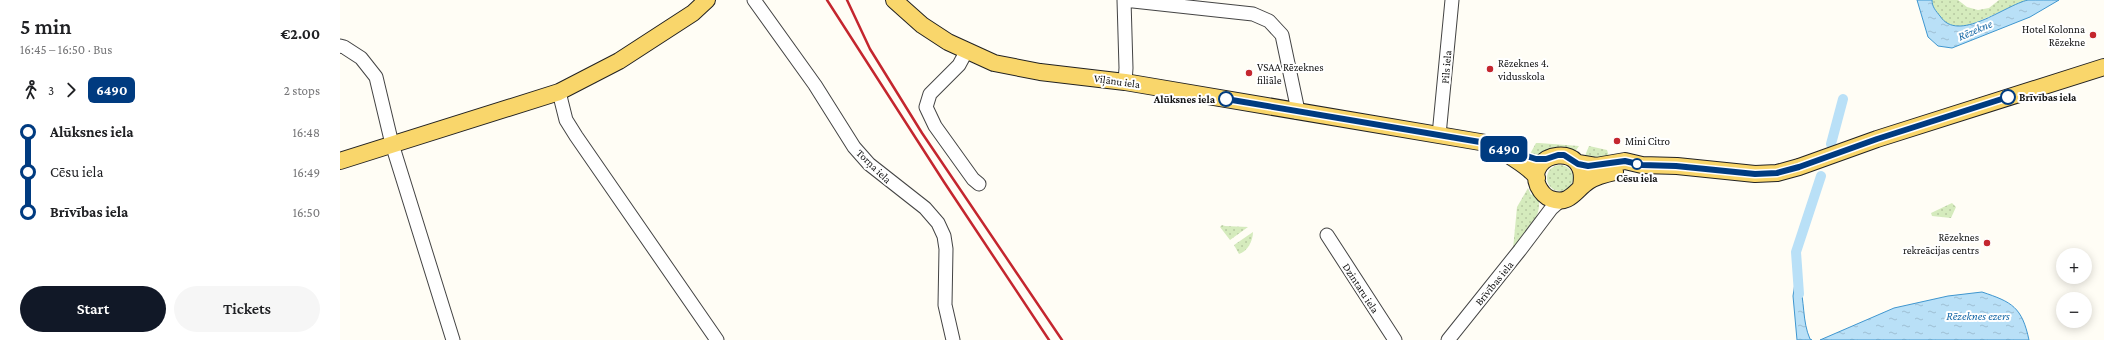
<!DOCTYPE html>
<html lang="en">
<head>
<meta charset="utf-8">
<style>
	body { margin:0; font-family:"Crimson Pro",serif; background:#f6f6f6; color:#202124; height:100vh; display:flex; flex-direction:column; font-size:15px; white-space:nowrap }
	* { box-sizing:border-box; margin:0 }
	p { font-size:13px; color:#757577 }
	.icon { flex:none; width:22px; height:22px; fill:none; stroke:currentColor; stroke-width:2; stroke-linecap:round; stroke-linejoin:round }
	.map { position:relative; flex:1; overflow:hidden }
	.sheet { display:flex; flex-direction:column; background:#fff; width:340px }
	.sheet>* { flex:none }
	.badge { padding:0 8px; border-radius:6px; font-size:14px; line-height:26px }
	.controls { position:absolute; left:1716px; top:248px; display:grid; gap:8px }
	.controls a { display:grid; place-items:center; width:36px; height:36px; border-radius:50%; background:#fff; box-shadow:0 2px 10px #0003; font-size:20px }
	.map>.badge { position:absolute; translate:-50% -50%; box-shadow:0 0 0 2px #fff }
	.legs { display:flex; align-items:center; gap:6px; height:44px; padding:0 20px; font-size:13px }
	.legs p { margin-inline-start:auto }
	.overview { display:flex; align-items:center; justify-content:space-between; height:68px; padding:0 20px }
	h1 { font-size:22px; font-weight:600; line-height:30px }
	.primary-button { display:flex; gap:8px; margin-top:auto; padding:8px 20px }
	.primary-button a { flex:1; height:46px; border-radius:24px; background:#111827; color:#fff; font-size:16px; font-weight:600; line-height:46px; text-align:center }
	.primary-button a+a { background:#f6f6f6; color:#202124 }
	ul { padding:0 20px; list-style:none }
	li { display:flex; align-items:center; gap:14px; height:40px; font-size:15px }
	li i { display:grid; place-items:center; width:6px; height:100%; margin:0 5px; background:currentColor }
	li i::after { content:''; width:10px; height:10px; margin:-5px; border:3px solid; border-radius:50%; background:#fff }
	li p { margin-inline-start:auto }
	li:first-child i { background:linear-gradient(#0000 50%,currentColor 0) }
	li:last-child i { background:linear-gradient(currentColor 50%,#0000 0) }
	main { display:flex; flex:1; min-height:0 }
	.map>svg:first-child { display:block }
	.grass { fill:url(#grass-dots) }
	.water { fill:url(#water-ripples); stroke:#3f96cf }
	.lines { fill:none; stroke-linecap:round; stroke-linejoin:round }
	.canal { stroke:#b9e0f7; stroke-width:10 }
	.minor-casing { stroke:#444; stroke-width:15 }
	.major-casing { stroke:#222; stroke-width:18 }
	.minor { stroke:#fff; stroke-width:13 }
	.major { stroke:#f9d66b; stroke-width:16 }
	.rail { stroke:#c4262e; stroke-width:2.5 }
	.line-1-casing { stroke:#fff; stroke-width:9 }
	.line-1 { stroke:#003b80; stroke-width:6 }
	.poi-dot { fill:#c4262e; stroke:#fff; stroke-width:1.5 }
	.stop-1-dot { fill:#fff; stroke:#003b80; stroke-width:2 }
	.labels { text-anchor:middle; stroke-width:4; stroke-linejoin:round; paint-order:stroke }
	.poi-label { font-size:11px; fill:#111; stroke:#fff; text-anchor:start }
	.street-label { font-size:11px; fill:#111; stroke:#fff }
	.stop-label { font-size:11px; font-weight:bold; fill:#111; stroke:#fff; text-anchor:start }
	.water-label { font-size:12px; font-style:italic; fill:#1768a6; stroke:#fff }
</style>
</head>
<body>
<main>
<section class="sheet">
<div class="overview"><div><h1>5 min</h1><p>16:45 – 16:50 · Bus</p></div><b>€2.00</b></div>
<div class="legs"><svg class="icon" aria-label="walk" viewBox="0 0 24 24"><circle cx="13" cy="4" r="2"/><path d="M13 8l-2 6 4 7M11 14l-3 7M7 12l3-4h3l4 4"/></svg>3<svg class="icon" aria-label="forward" viewBox="0 0 24 24"><path d="M9 5l7 7-7 7"/></svg><b class="badge" style="background:#003b80;color:#fff">6490</b><p>2 stops</p></div>
<ul>
<li><i style="color:#003b80"></i><b>Alūksnes iela</b><p>16:48</p></li>
<li><i style="color:#003b80"></i><span>Cēsu iela</span><p>16:49</p></li>
<li><i style="color:#003b80"></i><b>Brīvības iela</b><p>16:50</p></li>
</ul>
<div class="primary-button"><a>Start</a><a>Tickets</a></div>
</section>
<div class="map">
<svg width="1764" height="340" viewBox="0 0 1764 340">
	<defs>
		<pattern id="grass-dots" width="8" height="8" patternUnits="userSpaceOnUse"><rect width="8" height="8" fill="#d5ebbd"/><path d="M2 2h.1M6 6h.1" fill="none" stroke="#b6c8a1" stroke-width="1.8" stroke-linecap="round"/></pattern>
		<pattern id="water-ripples" width="26" height="14" patternUnits="userSpaceOnUse"><rect width="26" height="14" fill="#b9e0f7"/><path d="M2 4q2-2 4 0t4 0M15 11q2-2 4 0t4 0" fill="none" stroke="#9ebfd3"/></pattern>
	</defs>
	<rect width="100%" height="100%" fill="#fffdf5"/>
	<!-- grass -->
	<path class="grass" d="M1592,0h26l9,7 11,3 11,-2 10,-8h29l-63,27h-14l-9,-7 -10,-15z
		M1196,143h3l40,3 -5,7 -34,3 -10,-2z
		M1249,146l18,4 3,10 -26,-2z
		M1207 178a13 13 0 1 1 26 0a13 13 0 1 1-26 0Z
		M1188,188l3,7 5,-3c11,21 -10,41 -23,57l4,-42z
		M1612,203l4,4 -5,11 -19,-2 -1,-3z
		M882,225l3,1 23,1 -18,13 -10,-13z
		M913,232c0,9 -6,20 -14,22l-5,-9z"/>
	<!-- water -->
	<path class="water" d="M1577,0h15c0,7 4,11 8,16 18,28 65,-11 88,-16 10,0 22,0 31,0l-29,17 -78,31 -14,-2 -10,-9z
		M1459,282c6,19 3,39 11,57l2,1h-15l-4,-44 2,-13z
		M1642,292c30,10 40,15 47,48h-209l74,-32 54,-12z"/>
	<g class="lines">
		<!-- canal -->
		<path class="canal" d="M1491,144l12,-45
			M1459,294l-3,-42 25,-76"/>
		<defs>
			<path id="minor" d="M414,0l61,85 39,62 15,17 56,44 13,15 6,13 2,13 -1,56 8,35
				M784,0l129,14 16,7 13,14 15,71 -1,6
				M784,0l2,68 -1,14
				M0,46l4,1 17,11 15,19 16,67 61,196
				M626,52l-7,13 -29,29 -4,13 9,19 38,53 6,5
				M219,92l7,28 10,16 141,204
				M1099,135l13,-135
				M987,235l68,105
				M1108,340l72,-90 31,-41 9,-8"/>
			<path id="major" d="M554,0l28,25 26,17 46,21 46,9 85,10 361,61c12,5 44,24 51,35
				M0,161l219,-69 60,-31 74,-48 14,-13
				M1238,163l18,3 29,-5 17,4 35,1 78,8 22,-1 22,-6 78,-28 227,-72
				M1241,186c9,-46 -57,-35 -43,0 3,6 7,11 13,13 19,7 25,-10 38,-18 8,-5 17,-7 26,-9"/>
		</defs>
		<!-- minor casing -->
		<use href="#minor" class="minor-casing"/>
		<!-- major casing -->
		<use href="#major" class="major-casing"/>
		<!-- minor -->
		<use href="#minor" class="minor"/>
		<!-- major -->
		<use href="#major" class="major"/>
		<!-- rail -->
		<path class="rail" d="M487,0l117,182 105,158
			M507,0l23,49 52,84 140,207"/>
	</g>
	<g class="lines">
		<defs>
			<path id="line-1" d="M886,99l260,44 50,16h10l12,-4h6l14,9 10,2 37,-5 17,4 34,1 79,8 22,-1 22,-6 78,-28 131,-42"/>
		</defs>
		<!-- line-1 casing -->
		<use href="#line-1" class="line-1-casing"/>
		<!-- line-1 -->
		<use href="#line-1" class="line-1"/>
	</g>
	<!-- markers -->
	<g class="poi-dot">
		<circle cx="1753" cy="35" r="4"/>
		<circle cx="1150" cy="69" r="4"/>
		<circle cx="909" cy="73" r="4"/>
		<circle cx="1277" cy="141" r="4"/>
		<circle cx="1647" cy="243" r="4"/>
	</g>
	<g class="stop-1-dot">
		<circle cx="1668" cy="97" r="7"/>
		<circle cx="886" cy="99" r="7"/>
		<circle cx="1297" cy="164" r="5"/>
	</g>
	<g class="labels">
		<!-- poi labels -->
		<g class="poi-label">
			<text x="1745" y="33" text-anchor="end">Hotel Kolonna<tspan x="1745" dy="13">Rēzekne</tspan></text>
			<text x="1158" y="67">Rēzeknes 4.<tspan x="1158" dy="13">vidusskola</tspan></text>
			<text x="917" y="71">VSAA Rēzeknes<tspan x="917" dy="13">filiāle</tspan></text>
			<text x="1285" y="145">Mini Citro</text>
			<text x="1639" y="241" text-anchor="end">Rēzeknes<tspan x="1639" dy="13">rekreācijas centrs</tspan></text>
		</g>
		<!-- street labels -->
		<g class="street-label">
			<text transform="translate(1106 67) rotate(-85)" y="4">Pils iela</text>
			<text transform="translate(777 81) rotate(8)" y="4">Viļānu iela</text>
			<text transform="translate(534 166) rotate(44)" y="4">Torņa iela</text>
			<text transform="translate(1154 283) rotate(-51)" y="4">Brīvības iela</text>
			<text transform="translate(1021 288) rotate(57)" y="4">Dzintaru iela</text>
		</g>
		<!-- stop labels -->
		<g class="stop-label">
			<text x="1679" y="101">Brīvības iela</text>
			<text x="875" y="103" text-anchor="end">Alūksnes iela</text>
			<text x="1297" y="182" text-anchor="middle">Cēsu iela</text>
		</g>
		<!-- water labels -->
		<g class="water-label">
			<text transform="translate(1635 30) rotate(-23)" y="4">Rēzekne</text>
			<text x="1638" y="320">Rēzeknes ezers</text>
		</g>
	</g>
</svg>
<div class="controls">
<a>+</a>
<a>−</a>
</div>
<b class="badge" style="left:1164px;top:149px;background:#003b80;color:#fff">6490</b>
</div>
</main>
</body>
</html>
